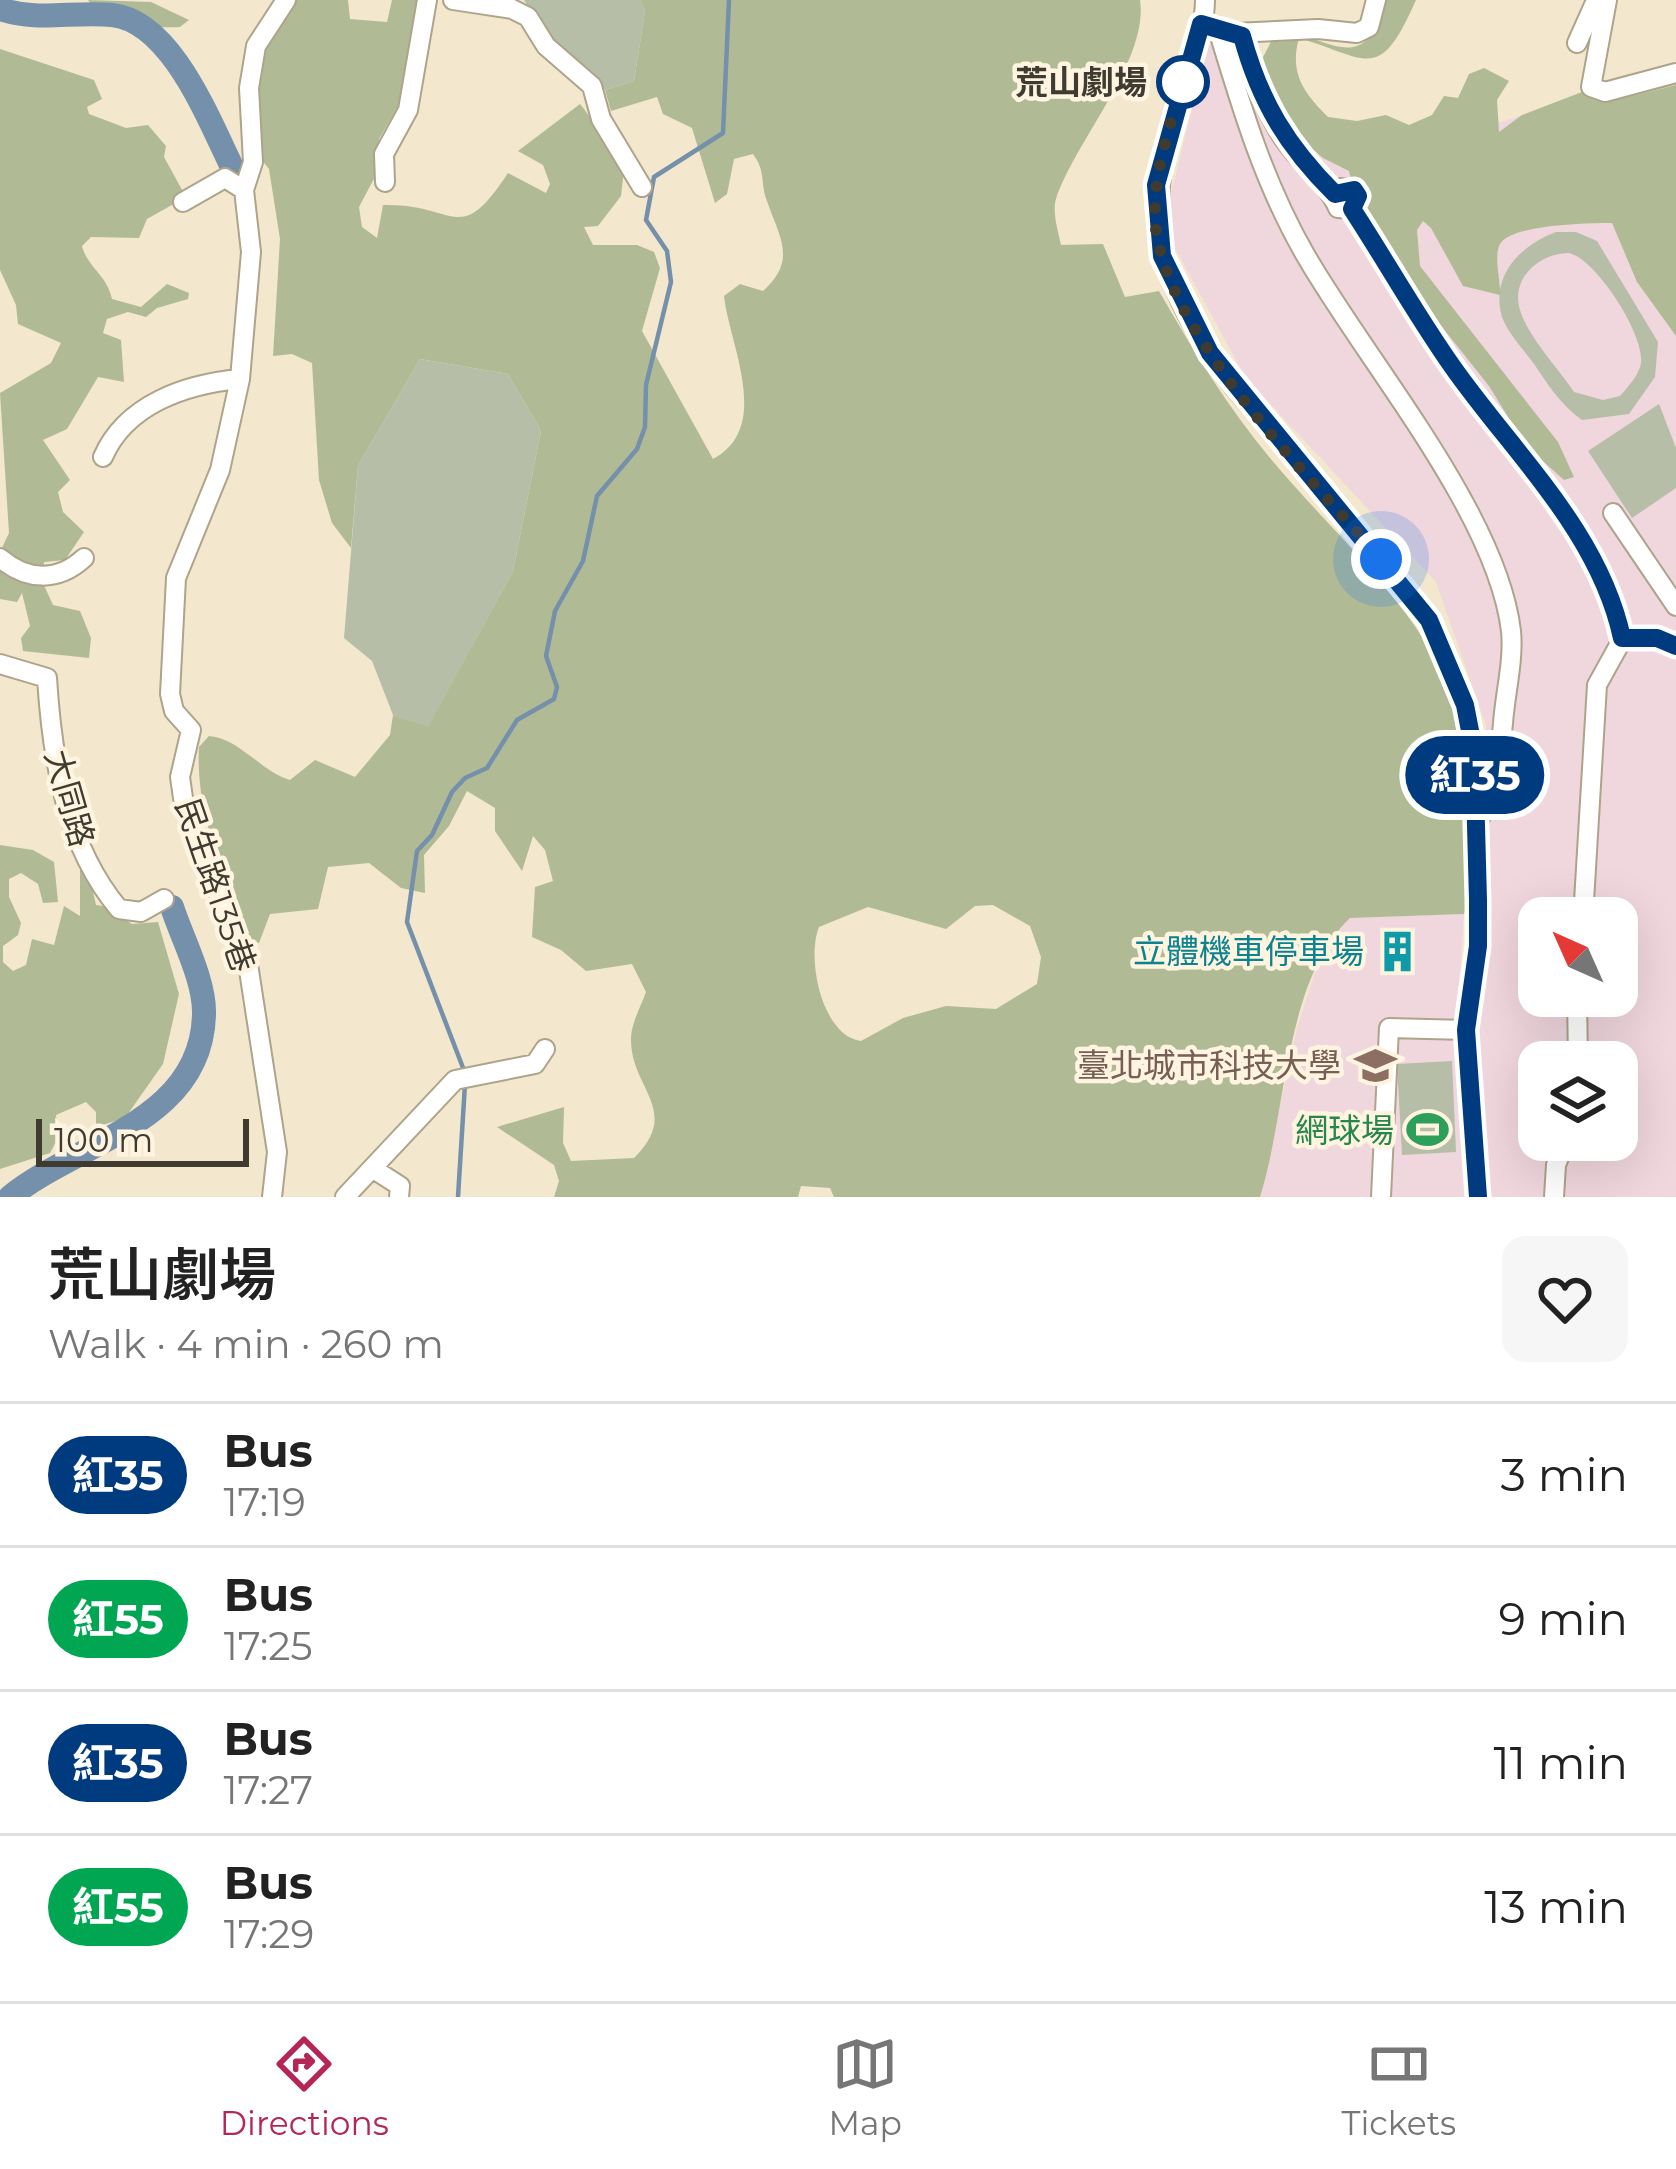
<!DOCTYPE html>
<html lang="en">
<head>
<meta charset="utf-8">
<style>
	body { margin:0; font-family:Montserrat,"Noto Sans TC",sans-serif; background:#f6f6f6; color:#222; height:100vh; display:flex; flex-direction:column; font-size:45px; white-space:nowrap }
	* { box-sizing:border-box; margin:0 }
	p { font-size:39px; color:#767676 }
	.icon { flex:none; width:66px; height:66px; fill:none; stroke:currentColor; stroke-width:2; stroke-linecap:round; stroke-linejoin:round }
	.map { position:relative; height:1197px; overflow:hidden }
	.details { display:flex; flex-direction:column; background:#fff; flex:1 }
	.details>* { flex:none }
	.badge { padding:0 24px; border-radius:39px; font-size:42px; line-height:78px }
	.needle { width:78px; rotate:315deg }
	.fabs { position:absolute; left:1518px; top:897px; display:grid; gap:24px }
	.fabs a { display:grid; place-items:center; width:120px; height:120px; border-radius:24px; background:#fff; box-shadow:0 12px 48px #0002; font-size:60px }
	.scale { position:absolute; left:36px; bottom:30px; width:213px; box-sizing:border-box; padding-left:12px; border:6px solid #403b31; border-top:0; font-size:33px; line-height:42px; white-space:nowrap; color:#403b31; -webkit-text-stroke:9px #fef4e0; paint-order:stroke }
	.you { position:absolute; width:60px; height:60px; margin:-30px; border:9px solid #fff; border-radius:50%; background:#1a73e8; box-shadow:0 0 0 18px #1a73e833 }
	.map>.badge { position:absolute; translate:-50% -50%; box-shadow:0 0 0 6px #fff }
	.round { display:grid; place-items:center; flex:none; width:126px; height:126px; border-radius:24px; background:#f6f6f6 }
	.headline { display:flex; align-items:center; justify-content:space-between; height:204px; padding:0 48px }
	h1 { font-size:57px; font-weight:600; line-height:90px }
	ul { padding:0; list-style:none }
	li { display:flex; align-items:center; gap:36px; height:144px; padding:0 48px; border-top:3px solid #e0e0e0 }
	li div { flex:1 }
	li b { display:block; font-size:45px }
	li em { font-style:normal }
	li .badge { min-width:132px; font-weight:700; text-align:center }
	.tab-bar { display:flex; justify-content:space-around; align-items:center; height:168px; border-top:3px solid #e0e0e0; background:#fff; font-size:33px; color:#767676 }
	.tab-bar a { display:grid; justify-items:center; gap:6px }
	.tab-bar .active { color:#b52656 }
	.map>svg:first-child { display:block }
	.education { fill:#f0d6dd; fill-rule:evenodd }
	.green { fill:#b7bea7; fill-rule:evenodd }
	.forest { fill:#b0bb96; fill-rule:evenodd }
	.lines { fill:none; stroke-linecap:round; stroke-linejoin:round }
	.stream { stroke:#7490ab; stroke-width:4.5 }
	.river { stroke:#7490ab; stroke-width:24 }
	.minor-casing { stroke:#aea38b; stroke-width:22 }
	.minor { stroke:#fff; stroke-width:18 }
	.line-casing { stroke:#fff; stroke-width:27 }
	.line { stroke:#003b80; stroke-width:18 }
	.walk { stroke:#403b31; stroke-width:12; stroke-dasharray:0 21.6 }
	.stop-dot { fill:#fff; stroke:#003b80; stroke-width:6 }
	.labels { text-anchor:middle; stroke-width:9; stroke-linejoin:round; paint-order:stroke }
	.stop-label { font-size:33px; font-weight:bold; fill:#403b31; stroke:#fef4e0; text-anchor:end }
	.street-label { font-size:33px; fill:#403b31; stroke:#fef4e0 }
	.culture-label { font-size:33px; fill:#0d838f; stroke:#fef4e0; text-anchor:end }
	.education-label { font-size:33px; fill:#785e54; stroke:#fef4e0; text-anchor:end }
	.leisure-label { font-size:33px; fill:#27864d; stroke:#fef4e0; text-anchor:end }
</style>
</head>
<body>
<div class="map">
<svg width="1676" height="1197" viewBox="0 0 1676 1197">
	<rect width="100%" height="100%" fill="#f3e7cd"/>
	<!-- education -->
	<path class="education" d="M1211,32l46,19 78,81 107,8 134,-41 100,36v1062h-186l-13,-165 11,-83 -2,-224 -50,-143 -190,-204 -83,-152zM1539,918h78v78h-78zM1539,1062h78v78h-78z
		M1464,914l-8,117 15,166h-211l37,-169 28,-86 25,-24z"/>
	<!-- green -->
	<path class="green" d="M524,0h116l5,11 -11,70 -29,9 -54,-49z
		M1556,232h20l21,9 61,101 -3,35 -26,37 -47,6c-22,-16 -33,-34 -48,-56 -10,-14 -27,-32 -32,-47 -12,-42 19,-72 54,-85zM1569,253c27,6 76,82 72,110 -2,12 -12,23 -21,33l-17,4 -29,-8c-16,-24 -46,-55 -54,-82 -10,-33 21,-57 49,-57z
		M420,359l88,15 33,57 -28,140 -85,157 -35,-13 -21,-54 -28,-23 14,-172z
		M1659,404l17,44v40l-44,30 -44,-67z
		M1452,1061l4,91 -54,3 -5,-91z"/>
	<!-- forest -->
	<path class="forest" d="M88,0l63,2 38,18 -9,7c-27,2 -77,-6 -92,-27z
		M293,0h55l2,19 37,3 5,-22h29l-20,101 -22,38 -2,34 -18,34 3,20 15,11 6,-33c75,-2 75,44 125,-32l38,20 4,-9 -7,-19 -25,-14 62,-47c18,21 23,44 44,65l-3,27 -23,30 -14,1 9,18h44l17,7 6,16 -18,63 71,128c60,-32 16,-115 11,-163l16,-12 23,7c35,-31 16,-54 4,-90 -7,-18 -1,-30 -14,-47l-19,5 -7,35 -12,9 -23,-75 -29,-14 -6,-17 -46,14 -6,-21 29,-9 11,-70 -5,-11h500c9,60 -65,141 -84,199 -4,13 2,32 5,46l42,-1 22,53 34,-6c34,59 67,114 111,167 74,89 167,161 197,279 12,47 6,106 8,155l-11,22 -114,4c-66,63 -63,194 -90,279h-426l-4,-9 -29,-2 -3,11h-244l5,-16 -5,-16 -57,-38 67,-20 -1,36 8,18 63,-3c49,-48 -5,-70 -3,-121 1,-15 10,-31 15,-45l-14,-28 -46,7 -25,-21 -29,-13 3,-50 18,-6 -8,-31 -12,-14 -11,35 -27,-40v-23l-28,-17 -18,35 -25,29 1,38 -24,-5 -32,-25 -41,4 -10,42 -48,5 -11,29 -9,-2c-25,-63 -55,-126 -51,-194l10,-11c30,2 51,35 81,44l25,-20 40,17 35,-42 3,-20 35,12 85,-156 28,-140 -33,-57 -88,-15 -62,107 -7,82 -19,-25 -13,-43 -7,-117 -20,-9 -19,2 7,-117 -11,-70 -21,-26 1,-87zM993,905l37,21 11,31 -4,27 -41,25 -50,-3 -43,12 -42,23c-39,-5 -55,-82 -42,-114l49,-20 78,22 29,-23z
		M1385,0h31c-37,84 -47,59 -117,38 -10,35 5,55 29,79l29,4 29,-6 23,10 23,-10 12,-19 14,2 11,-24 15,-6 25,13 -12,19 2,32 23,-17 60,-23 42,6 52,-13v251l-39,-54 -25,-59c-21,0 -105,1 -113,23 -5,15 2,35 1,49l-37,-9 -32,-58 -8,-7 -6,9 3,36 138,176 16,35 -10,3 -38,-34 -37,-60 -74,-93 -20,-35 -30,-25 -16,-62 -26,-13 -38,-33 -7,-29 -19,-31 18,-35c52,5 88,51 108,-30z
		M0,49l94,31 8,19 -15,8 2,7 37,14 22,-3 18,21 -2,11 22,40 -39,22 -8,19 -48,-1 -9,9c6,22 25,29 30,53l29,8 26,-23 22,9 -1,6 -31,9 -11,9 -18,-5 -21,7 -4,14 18,7 3,42 -26,-5 -31,52 -24,11 27,40 -12,12 5,20 21,20 -19,28 -21,2 -1,21 10,22 27,6 11,27 -2,20 -66,-7 -2,-13 9,-12 -8,-33 -5,9 -17,-3v-47l9,-19 -9,-140 51,-30 10,-20 -43,-19 -2,-19 -16,-35z
		M0,845l33,5 21,12 4,40 -15,1 -5,-19 -17,-11 -12,6v18l12,26 -3,12 -15,11v16l10,9 13,-6 6,-26 22,6 10,-39 16,10v-54l8,8 8,35 13,2 23,17 26,-2 21,72 -16,70 -38,54 -29,9v-15l-10,-10 -30,13 2,23 -8,15 -50,16z"/>
	<g class="lines">
		<!-- stream -->
		<path class="stream" d="M465,1073l-58,-151 10,-71 15,-16 20,-43 13,-14 22,-10 30,-48 37,-21 3,-12 -11,-31 9,-45 28,-50 14,-65 40,-47 8,-22 1,-42 25,-103 -4,-31 -21,-31 8,-43 69,-44 6,-133
			M458,1197l7,-113"/>
		<!-- river -->
		<path class="river" d="M0,9c38,13 73,2 112,6 61,6 99,111 123,158
			M10,1197c67,-55 192,-75 194,-183 1,-33 -22,-76 -32,-107"/>
		<defs>
			<path id="minor" d="M453,0l59,9 16,8 18,29 46,40 9,33 41,68
				M1205,0c0,35 -20,73 -29,106 -35,124 -16,179 59,282l194,232 36,85 9,46 4,149v46l-12,84 12,167
				M1607,0l-16,87 14,5 71,-19
				M1217,26c24,80 47,158 89,230 61,106 191,257 205,375 3,29 -6,63 -8,92 -3,31 -6,70 -24,96
				M1234,33l84,-4 39,4 12,-6 7,-27
				M1242,36c10,36 22,75 44,106 17,24 41,40 52,66l14,1
				M1577,43l17,-38 10,-5
				M385,182l-1,-28 24,-44 19,-110
				M1335,194l5,-6 14,2 3,14 -5,5
				M183,202l42,-24 19,12
				M1352,209c34,52 64,106 100,157 61,87 146,165 171,272
				M103,457c23,-53 83,-73 137,-78
				M1613,513l63,93
				M0,558c27,23 58,24 84,0
				M1623,638h34l19,8
				M0,664l47,14c5,81 19,168 72,231l22,3 23,-13
				M1583,918l14,-233 26,-47
				M1577,996l1,66
				M375,1170l25,16 -1,11
				M272,1197l5,-45 -29,-188 -52,-122 -13,-44 -3,-21 11,-47 -17,-19 -4,-17 6,-116 44,-108 20,-91 11,-127 -7,-62 9,-28 -4,-74 7,-42 30,-46
				M345,1197l110,-117 80,-16 10,-15
				M1381,1197l8,-169 77,2
				M1554,1197l2,-32 10,-25"/>
		</defs>
		<!-- minor casing -->
		<use href="#minor" class="minor-casing"/>
		<!-- minor -->
		<use href="#minor" class="minor"/>
	</g>
	<g class="lines">
		<defs>
			<path id="line" d="M1478,1197l-12,-167 12,-84v-46l-4,-149 -9,-46 -36,-85 -219,-267 -48,-97 -6,-71 45,-161 41,12c18,66 45,110 93,158l19,-4 4,6 -6,13c34,52 64,106 100,157 61,87 147,165 170,272h35l19,8"/>
		</defs>
		<!-- line casing -->
		<use href="#line" class="line-casing"/>
		<!-- line -->
		<use href="#line" class="line"/>
		<!-- walk -->
		<path class="walk" d="M1183,82c-13,43 -29,89 -28,135 4,111 155,260 226,342"/>
	</g>
	<!-- icons -->
	<defs>
		<symbol id="building-bare" viewBox="-9 -9 18 18"><path d="M-4-6H4V6H1V3H-1V6H-4ZM-2.5-4.3h1.7v1.8h-1.7ZM.8-4.3h1.7v1.8H.8ZM-2.5-1h1.7V.8h-1.7ZM.8-1h1.7V.8H.8Z" fill="#0f9aa8" stroke="#fef4e0" stroke-width="2.5" paint-order="stroke"/></symbol>
		<symbol id="university-bare" viewBox="-9 -9 18 18"><path d="M0-5L7-2L0 1L-7-2ZM-4 1L0 2.5L4 1V4Q0 6-4 4Z" fill="#8d6e63" stroke="#fef4e0" stroke-width="2.5" paint-order="stroke"/></symbol>
		<symbol id="stadium-bare" viewBox="-9 -9 18 18"><path d="M0-5a6.5 5 0 1 0 0 10a6.5 5 0 1 0 0-10ZM-3.5-1.8h7v3.6h-7Z" fill="#2e9e5b" stroke="#fef4e0" stroke-width="2.5" paint-order="stroke"/></symbol>
	</defs>
	<g fill-rule="evenodd">
		<use href="#building-bare" x="1368" y="922" width="59" height="59"/>
		<use href="#university-bare" x="1346" y="1036" width="59" height="59"/>
		<use href="#stadium-bare" x="1398" y="1100" width="59" height="59"/>
	</g>
	<!-- markers -->
	<circle class="stop-dot" cx="1183" cy="82" r="24"/>
	<g class="labels">
		<!-- stop labels -->
		<g class="stop-label">
			<text x="1147" y="94">荒山劇場</text>
		</g>
		<!-- street labels -->
		<g class="street-label">
			<text transform="translate(70 798) rotate(74)" y="12">大同路</text>
			<text transform="translate(216 885) rotate(71)" y="12">民生路135巷</text>
		</g>
		<!-- culture labels -->
		<g class="culture-label">
			<text x="1364" y="963">立體機車停車場</text>
		</g>
		<!-- education labels -->
		<g class="education-label">
			<text x="1341" y="1077">臺北城市科技大學</text>
		</g>
		<!-- leisure labels -->
		<g class="leisure-label">
			<text x="1394" y="1142">網球場</text>
		</g>
	</g>
</svg>
<div class="fabs">
<a><svg class="needle" viewBox="-14 -14 28 28"><path d="M0-13l5 13h-10z" fill="#e53935"/><path d="M0 13l5-13h-10z" fill="#767676"/></svg></a>
<a><svg class="icon" aria-label="layers" viewBox="0 0 24 24"><path d="M12 4l9 5-9 5-9-5zM3 14l9 5 9-5"/></svg></a>
</div>
<div class="scale">100 m</div>
<div class="you" style="left:1381px;top:559px"></div>
<b class="badge" style="left:1475px;top:775px;background:#003b80;color:#fff">紅35</b>
</div>
<section class="details">
<div class="headline"><div><h1>荒山劇場</h1><p>Walk · 4 min · 260 m</p></div><a class="round"><svg class="icon" aria-label="heart" viewBox="0 0 24 24"><path d="M12 20l-8-8c-3-5 5-10 8-4 3-6 11-1 8 4z"/></svg></a></div>
<ul>
<li><span class="badge" style="background:#003b80;color:#fff">紅35</span><div><b>Bus</b><p>17:19</p></div><em>3 min</em></li>
<li><span class="badge" style="background:#00a651;color:#fff">紅55</span><div><b>Bus</b><p>17:25</p></div><em>9 min</em></li>
<li><span class="badge" style="background:#003b80;color:#fff">紅35</span><div><b>Bus</b><p>17:27</p></div><em>11 min</em></li>
<li><span class="badge" style="background:#00a651;color:#fff">紅55</span><div><b>Bus</b><p>17:29</p></div><em>13 min</em></li>
</ul>
</section>
<nav class="tab-bar">
<a class="active"><svg class="icon" aria-label="directions" viewBox="0 0 24 24"><path d="M12 3l9 9-9 9-9-9zM9 14v-3h6M13 9l2 2-2 2"/></svg>Directions</a>
<a><svg class="icon" aria-label="map" viewBox="0 0 24 24"><path d="M3 6l6-2 6 2 6-2v14l-6 2-6-2-6 2zM9 4v14M15 6v14"/></svg>Map</a>
<a><svg class="icon" aria-label="tickets" viewBox="0 0 24 24"><path d="M3 7h18v10H3zM15 7v10"/></svg>Tickets</a>
</nav>
</body>
</html>
